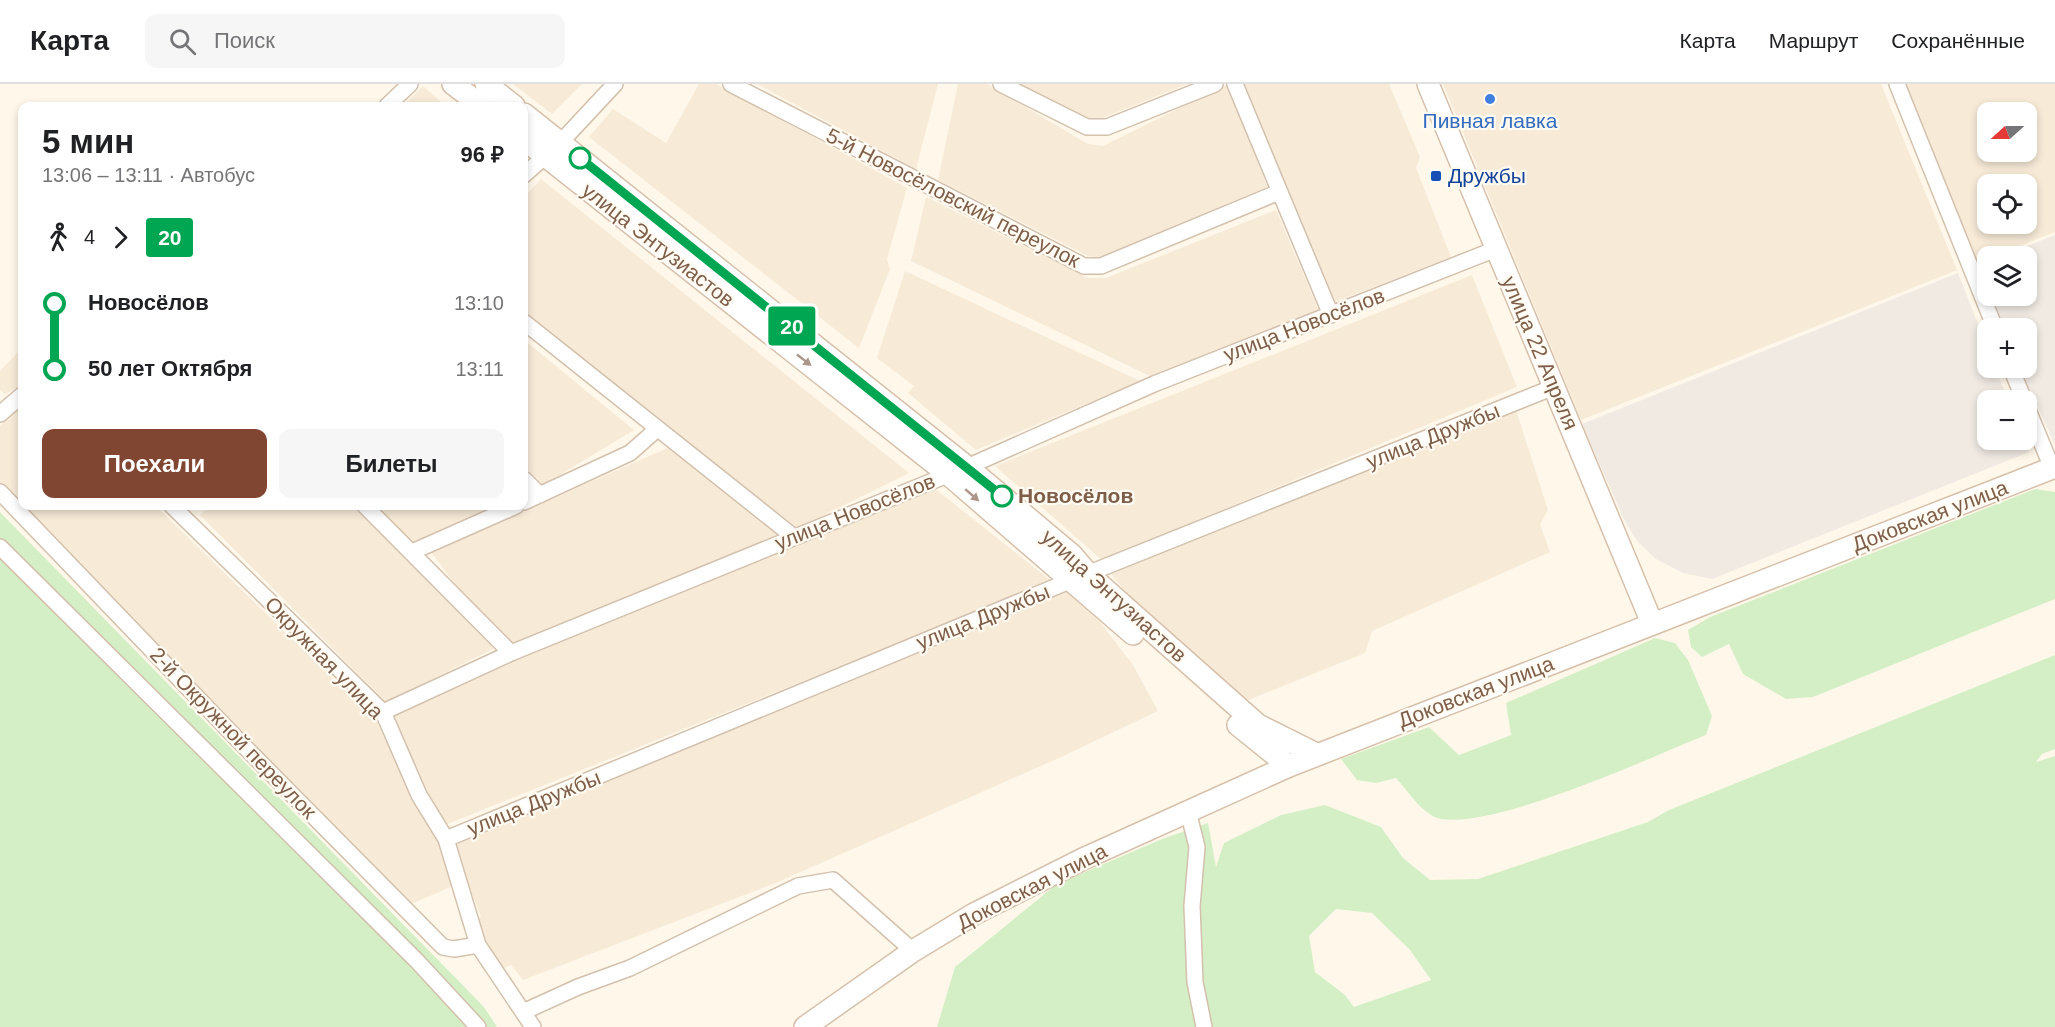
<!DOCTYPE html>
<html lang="ru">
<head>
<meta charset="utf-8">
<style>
	body { margin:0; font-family:Arial,sans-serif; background:#f6f6f6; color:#202124; height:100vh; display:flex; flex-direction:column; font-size:22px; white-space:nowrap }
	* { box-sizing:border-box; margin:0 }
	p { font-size:20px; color:#757577 }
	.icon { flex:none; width:33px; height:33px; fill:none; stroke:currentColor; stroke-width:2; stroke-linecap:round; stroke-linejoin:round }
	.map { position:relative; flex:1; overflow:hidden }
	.details { position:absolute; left:18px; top:18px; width:510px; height:408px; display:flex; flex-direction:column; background:#fff; border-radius:12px; box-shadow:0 3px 9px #0003 }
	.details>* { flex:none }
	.badge { padding:0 12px; border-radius:4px; font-size:21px; line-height:39px }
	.needle { width:39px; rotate:249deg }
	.fabs { position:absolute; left:1977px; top:18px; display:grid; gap:12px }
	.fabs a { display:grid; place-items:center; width:60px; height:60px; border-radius:12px; background:#fff; box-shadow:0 3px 9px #0003; font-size:30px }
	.map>.badge { position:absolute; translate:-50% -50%; box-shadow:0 0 0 3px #fff }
	.legs { display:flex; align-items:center; gap:9px; height:66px; padding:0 24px; font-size:20px }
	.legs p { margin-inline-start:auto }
	.head { display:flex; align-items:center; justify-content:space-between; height:102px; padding:0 24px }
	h1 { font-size:33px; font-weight:600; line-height:45px }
	.button { display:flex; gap:12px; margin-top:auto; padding:12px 24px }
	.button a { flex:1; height:69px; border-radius:12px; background:#804632; color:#fff; font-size:24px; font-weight:600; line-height:69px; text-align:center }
	.button a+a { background:#f6f6f6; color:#202124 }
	ul { padding:0 24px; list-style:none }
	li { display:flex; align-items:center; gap:21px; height:66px; font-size:22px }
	li i { display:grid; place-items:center; width:9px; height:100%; margin:0 8px; background:currentColor }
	li i::after { content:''; width:15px; height:15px; margin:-8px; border:4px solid; border-radius:50%; background:#fff }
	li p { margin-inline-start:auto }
	li:first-child i { background:linear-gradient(#0000 50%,currentColor 0) }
	li:last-child i { background:linear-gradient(currentColor 50%,#0000 0) }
	header { display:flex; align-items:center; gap:36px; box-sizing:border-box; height:84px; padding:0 30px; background:#fff; border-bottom:2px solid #e0e0e0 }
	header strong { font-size:28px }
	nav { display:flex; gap:33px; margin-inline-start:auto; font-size:21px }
	.search { width:420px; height:54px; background:#f6f6f6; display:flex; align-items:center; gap:15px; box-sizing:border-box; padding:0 21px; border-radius:12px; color:#757577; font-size:22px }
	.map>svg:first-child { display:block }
	.residential { fill:#f7ead7; fill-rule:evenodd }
	.industrial { fill:#f0eae3 }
	.green { fill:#d4efc6; fill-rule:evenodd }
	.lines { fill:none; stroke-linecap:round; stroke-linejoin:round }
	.street-casing { stroke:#d3c0ad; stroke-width:18 }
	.secondary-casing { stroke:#d7c0ab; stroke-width:24 }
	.street { stroke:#fff; stroke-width:15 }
	.secondary { stroke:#fff; stroke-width:21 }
	.oneway { fill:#ab9689 }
	.line-1-casing { stroke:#fff; stroke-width:14 }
	.line-1 { stroke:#00a651; stroke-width:9 }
	.shop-dot { fill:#3f7fe0; stroke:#fffbf3; stroke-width:2 }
	.stop-1-dot { fill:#fff; stroke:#00a651; stroke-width:3 }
	.transit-dot { fill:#1a4fb4; stroke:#fffbf3; stroke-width:2 }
	.labels { text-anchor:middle; stroke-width:4.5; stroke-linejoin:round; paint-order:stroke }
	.shop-label { font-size:21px; fill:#366cbe; stroke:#fffbf3 }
	.transit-label { font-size:21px; fill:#164399; stroke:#fffbf3; text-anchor:start }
	.street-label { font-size:21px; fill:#7e5e49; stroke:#fffbf3 }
	.stop-label { font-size:21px; font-weight:bold; fill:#7e5e49; stroke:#fffbf3; text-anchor:start }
</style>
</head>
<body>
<header>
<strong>Карта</strong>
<div class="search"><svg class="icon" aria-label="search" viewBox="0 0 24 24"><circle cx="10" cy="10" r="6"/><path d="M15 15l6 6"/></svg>Поиск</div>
<nav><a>Карта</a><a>Маршрут</a><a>Сохранённые</a></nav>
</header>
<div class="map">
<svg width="2055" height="943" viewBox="0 0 2055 943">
	<rect width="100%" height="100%" fill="#fff8ea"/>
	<!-- residential -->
	<path class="residential" d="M513,0h69l-30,30z
		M699,0h17l191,104 -20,71 3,10 -31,79 -270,-211 24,-28 53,34z
		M757,0h181l-22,85z
		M958,0h29l101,60 15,2 125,-62 39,103 -166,70 -13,-1 -150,-76z
		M1021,0h166l-92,37z
		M1242,0h147l31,73 -4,11 35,89 -119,46z
		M1443,0h438l76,186 -376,150z
		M1902,0h153v148l-61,24h-6l-1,3 -13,5zM1988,28h38v40h-38zM1988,100h38v40h-38z
		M423,2l22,20h-42z
		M541,95l368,294 -111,55 -274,-212v-119z
		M926,113l162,81h18l170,-68 43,101 -163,68 -245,-118z
		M905,187l235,110 -164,69 -68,-57 6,-7 -37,-28z
		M1472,191l45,112 -415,173 -107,-94z
		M524,256l110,90 -91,55 -19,-19z
		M22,264v37l-17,9 -5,-4v-19z
		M22,319v103h134l221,216 40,83 20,31 16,50 -42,18 -86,-83 -325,-336v-59z
		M1516,326l32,100 -8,14 10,28 -178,79 -7,22 -124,50 -94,-88 -34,-38 -2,-5z
		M670,363l101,79 7,9 -269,110 -37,-38 -41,-55z
		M934,404l116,92 -33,15 -572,230 -23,-42 -28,-67 118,-55z
		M210,422h146l127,125 10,18 -107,53 -186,-187z
		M377,422h126l-87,42z
		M1065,507l34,30 34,44 25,46 -99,47 -281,124 -255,98 -12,-15 -12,5 -23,-50 5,-3 -28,-72z"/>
	<!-- industrial -->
	<path class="industrial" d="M2055,151v210l-35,-77h6v-40h-23l-15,-32h38v-40h-24z
		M1958,189l29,74 1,21h7l13,32h-20v40h36l5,12 -317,127 -29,-6 -27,-14 -18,-17 -13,-20 -43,-98z"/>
	<!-- green -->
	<path class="green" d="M2035,405l20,3v107l-242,98 -27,2 -43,-25 -14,-30 -27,13 -11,-10 -3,-17 22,-13z
		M0,428l484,495 13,20h-497z
		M1655,554l20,5 13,17 24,56 -6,19c-48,19 -235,106 -275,80 -13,-8 -25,-26 -35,-37l-20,5 -19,-3 -16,-21 88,-32 30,28 52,-20 -5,-32z
		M2055,571v94l-13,5 -6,8 19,-6v271h-1118l18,-60 102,-83 105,-45 46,-16 8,44 8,-24 57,-28 44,-10 56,22 22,31 27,22 48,-1 170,-57 21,-12zM1336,825l36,4 38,37 21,30 -77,27 -9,-12 -30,-23 -6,-36z"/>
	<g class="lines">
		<defs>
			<path id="street" d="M731,0l353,182h17l178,-74
				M1001,0l86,43h20l108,-43
				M1235,0l96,231
				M1897,0l98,244
				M387,22l23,-22
				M524,91l36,-32 55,-59
				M524,238l270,215
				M2011,284l13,32
				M2026,321l26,63
				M0,330l22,-19
				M524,395l16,16
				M0,408l239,249 204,206 11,2 24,-4
				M524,418l106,-49 26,-23
				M172,422l211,206 36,83 27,44 32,106 55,82
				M365,422l146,147
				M0,463l417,414 61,66
				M412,468l104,-46
				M383,628l128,-59 456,-186 187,-83 342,-135
				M1188,727l9,36 -5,59 3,76 9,45
				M446,755l626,-259 482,-193
				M523,928l55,-25 52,-19 168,-82 35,-6 80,71"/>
			<path id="secondary" d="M453,0l29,22
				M486,0l28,22
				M1428,0l224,539
				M524,30l443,353 105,88 17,20 169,150 58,29
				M524,55l424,335 185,160
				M1238,641l51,41
				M805,943l108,-76 61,-37 109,-55 206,-93 766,-299"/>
		</defs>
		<!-- street casing -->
		<use href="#street" class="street-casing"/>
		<!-- secondary casing -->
		<use href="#secondary" class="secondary-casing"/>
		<!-- street -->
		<use href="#street" class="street"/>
		<!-- secondary -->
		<use href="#secondary" class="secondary"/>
	</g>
	<!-- one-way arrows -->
	<defs><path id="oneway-solid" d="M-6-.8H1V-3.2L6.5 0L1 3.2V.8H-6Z" transform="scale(1.5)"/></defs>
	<g class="oneway">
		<use href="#oneway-solid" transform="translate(804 276) rotate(38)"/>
		<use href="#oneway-solid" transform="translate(972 411) rotate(41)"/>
	</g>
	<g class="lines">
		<defs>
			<path id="line-1" d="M580,74l422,338"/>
		</defs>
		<!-- line-1 casing -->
		<use href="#line-1" class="line-1-casing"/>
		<!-- line-1 -->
		<use href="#line-1" class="line-1"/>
	</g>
	<!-- markers -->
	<circle class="shop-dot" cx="1490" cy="15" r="6"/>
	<g class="stop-1-dot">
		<circle cx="580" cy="74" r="10"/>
		<circle cx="1002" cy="412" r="10"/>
	</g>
	<rect class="transit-dot" x="1430" y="86" width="12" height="12" rx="3"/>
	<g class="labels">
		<!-- shop labels -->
		<g class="shop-label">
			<text x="1490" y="44">Пивная лавка</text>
		</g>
		<!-- transit labels -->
		<g class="transit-label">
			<text x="1448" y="99">Дружбы</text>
		</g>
		<!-- street labels -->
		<g class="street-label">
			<text transform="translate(953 114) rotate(27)" y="7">5-й Новосёловский переулок</text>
			<text transform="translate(658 161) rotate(38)" y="7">улица Энтузиастов</text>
			<text transform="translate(1304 241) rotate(-21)" y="7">улица Новосёлов</text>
			<text transform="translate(1540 269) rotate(67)" y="7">улица 22 Апреля</text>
			<text transform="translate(1433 352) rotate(-22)" y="7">улица Дружбы</text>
			<text transform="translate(855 428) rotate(-22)" y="7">улица Новосёлов</text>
			<text transform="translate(1930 432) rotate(-21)" y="7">Доковская улица</text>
			<text transform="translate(1114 512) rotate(42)" y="7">улица Энтузиастов</text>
			<text transform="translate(983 533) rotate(-22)" y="7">улица Дружбы</text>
			<text transform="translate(324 574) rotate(46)" y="7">Окружная улица</text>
			<text transform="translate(1476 608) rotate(-21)" y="7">Доковская улица</text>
			<text transform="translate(233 649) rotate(46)" y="7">2-й Окружной переулок</text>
			<text transform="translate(534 719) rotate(-22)" y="7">улица Дружбы</text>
			<text transform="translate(1032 803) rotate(-27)" y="7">Доковская улица</text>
		</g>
		<!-- stop labels -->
		<g class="stop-label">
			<text x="1018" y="419">Новосёлов</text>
		</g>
	</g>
</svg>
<div class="fabs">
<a><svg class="needle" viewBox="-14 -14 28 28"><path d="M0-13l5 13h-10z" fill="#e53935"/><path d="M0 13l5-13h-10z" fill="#757577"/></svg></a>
<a><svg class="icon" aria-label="locate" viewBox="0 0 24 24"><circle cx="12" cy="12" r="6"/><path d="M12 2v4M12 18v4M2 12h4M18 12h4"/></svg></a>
<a><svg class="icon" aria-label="layers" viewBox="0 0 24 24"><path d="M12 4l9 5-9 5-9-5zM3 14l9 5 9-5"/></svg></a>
<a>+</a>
<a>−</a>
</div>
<b class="badge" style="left:792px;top:242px;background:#00a651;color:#fff">20</b>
<section class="details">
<div class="head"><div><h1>5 мин</h1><p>13:06 – 13:11 · Автобус</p></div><b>96 ₽</b></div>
<div class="legs"><svg class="icon" aria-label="walk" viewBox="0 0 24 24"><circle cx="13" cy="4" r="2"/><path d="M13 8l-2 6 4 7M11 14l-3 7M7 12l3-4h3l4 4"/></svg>4<svg class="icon" aria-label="forward" viewBox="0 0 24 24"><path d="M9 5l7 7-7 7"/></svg><b class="badge" style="background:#00a651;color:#fff">20</b></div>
<ul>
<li><i style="color:#00a651"></i><b>Новосёлов</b><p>13:10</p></li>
<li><i style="color:#00a651"></i><b>50 лет Октября</b><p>13:11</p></li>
</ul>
<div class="button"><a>Поехали</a><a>Билеты</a></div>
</section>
</div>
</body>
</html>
